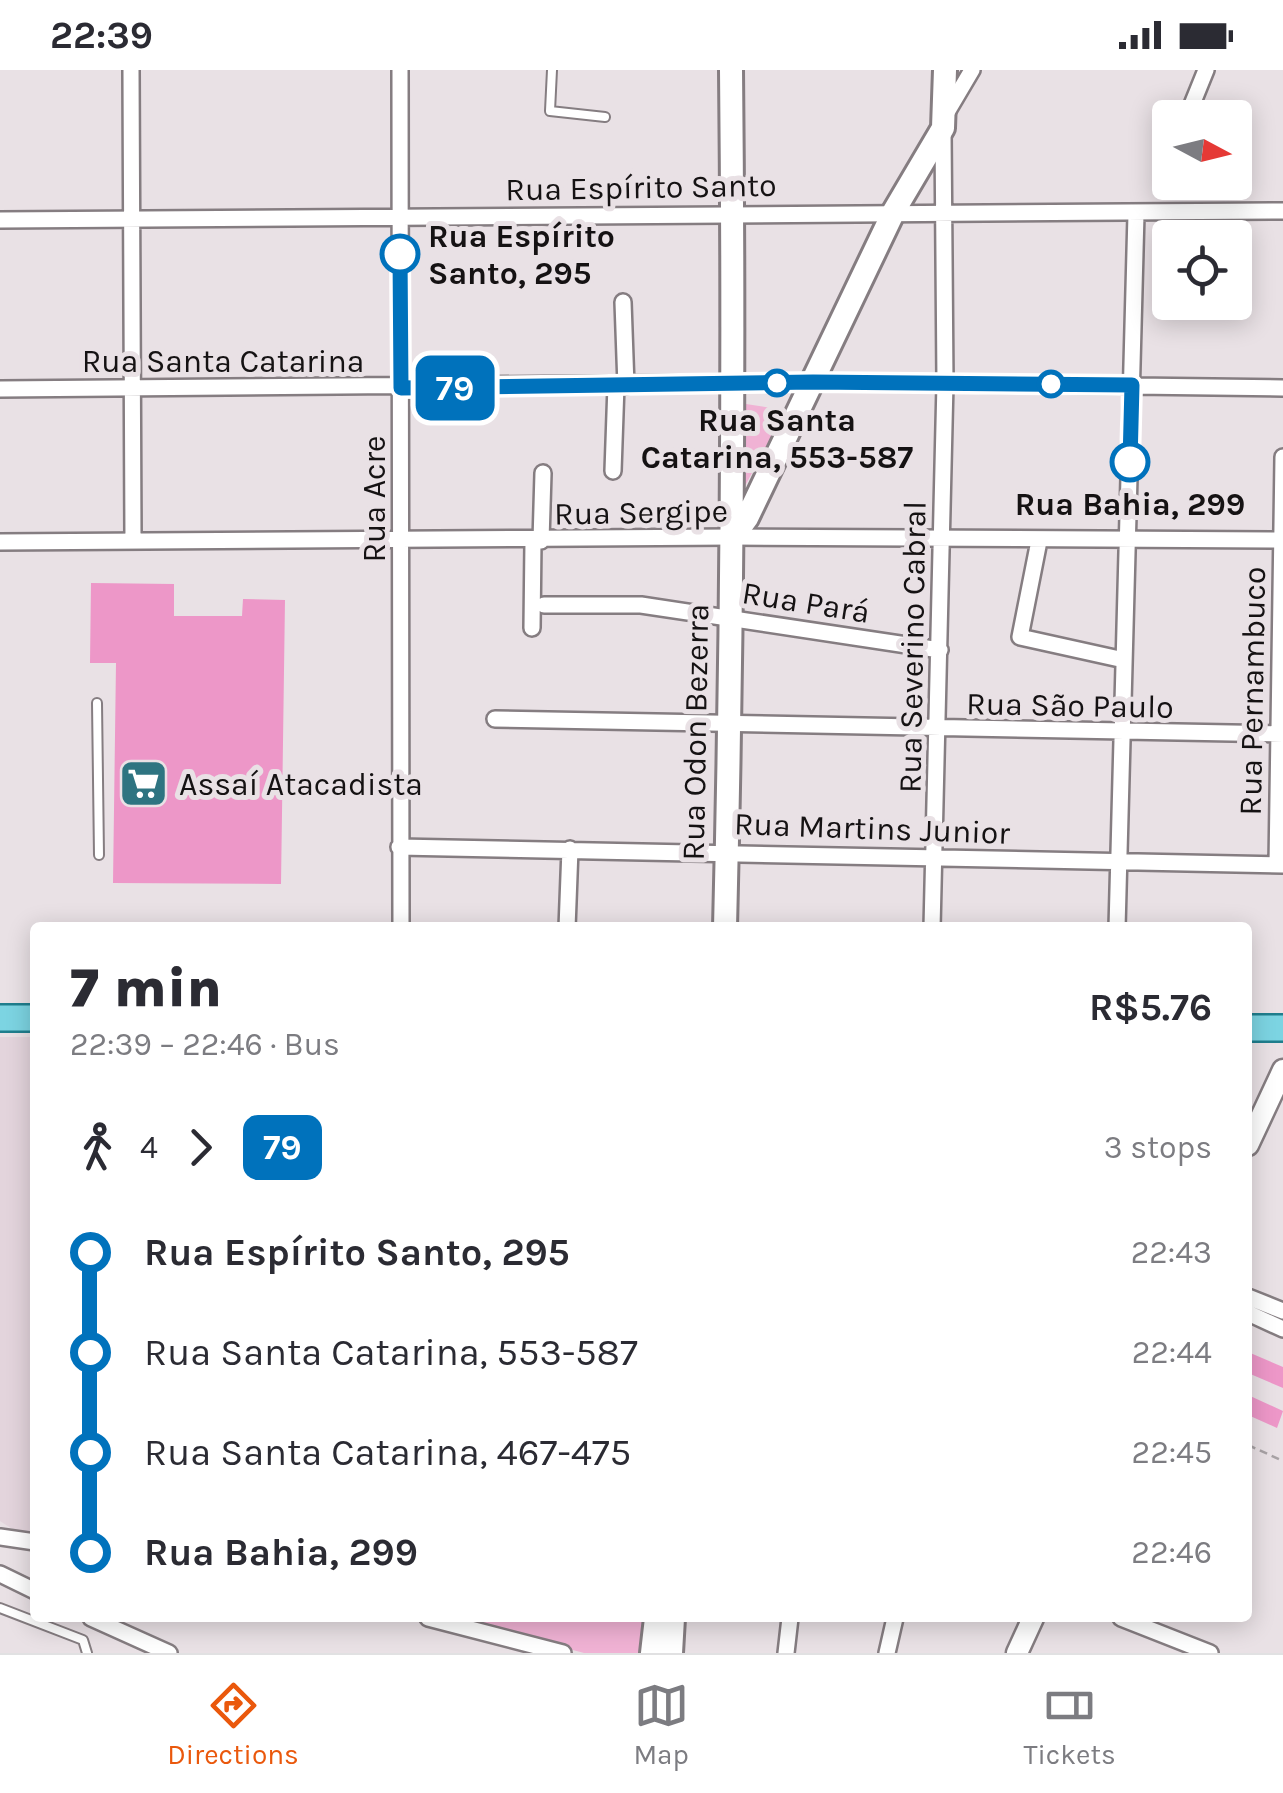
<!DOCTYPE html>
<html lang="en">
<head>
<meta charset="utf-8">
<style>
	body { margin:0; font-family:Karla,sans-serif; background:#f7f7f7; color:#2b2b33; height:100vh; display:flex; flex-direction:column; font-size:38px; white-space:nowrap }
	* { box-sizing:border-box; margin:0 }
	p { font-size:32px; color:#7c7c81 }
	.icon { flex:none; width:55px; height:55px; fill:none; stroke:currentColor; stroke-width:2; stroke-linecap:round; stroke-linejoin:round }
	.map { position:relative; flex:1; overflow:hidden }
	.drawer { position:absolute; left:30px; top:852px; width:1222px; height:700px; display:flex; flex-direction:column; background:#fff; border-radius:10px; box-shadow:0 5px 25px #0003 }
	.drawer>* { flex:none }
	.badge { padding:0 20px; border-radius:15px; font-size:35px; line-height:65px }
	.needle { width:65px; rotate:97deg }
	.buttons { position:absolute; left:1152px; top:30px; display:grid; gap:20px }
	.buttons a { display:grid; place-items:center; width:100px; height:100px; border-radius:10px; background:#fff; box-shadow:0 5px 25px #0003; font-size:50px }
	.map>.badge { position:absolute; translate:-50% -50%; box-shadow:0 0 0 5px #fff }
	.legs { display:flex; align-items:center; gap:15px; height:110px; padding:0 40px; font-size:32px }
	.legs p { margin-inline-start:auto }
	.overview { display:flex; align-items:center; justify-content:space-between; height:170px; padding:0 40px }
	h1 { font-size:55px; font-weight:800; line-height:75px }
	ul { padding:0 40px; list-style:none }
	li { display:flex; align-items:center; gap:35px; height:100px; font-size:38px }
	li i { display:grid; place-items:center; width:15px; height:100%; margin:0 12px; background:currentColor }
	li i::after { content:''; width:25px; height:25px; margin:-12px; border:8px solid; border-radius:50%; background:#fff }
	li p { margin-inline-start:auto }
	li:first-child i { background:linear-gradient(#0000 50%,currentColor 0) }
	li:last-child i { background:linear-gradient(currentColor 50%,#0000 0) }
	.status { display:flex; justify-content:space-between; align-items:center; height:70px; padding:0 50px; background:#fff; direction:ltr }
	.status svg { height:28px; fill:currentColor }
	.tabs { display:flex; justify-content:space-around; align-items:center; height:140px; border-top:2px solid #e1e1e2; background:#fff; font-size:28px; color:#7c7c81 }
	.tabs a { display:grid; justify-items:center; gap:5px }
	.tabs .selected { color:#ea580c }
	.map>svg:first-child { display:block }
	.built { fill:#e3d4dc }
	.green { fill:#f0b2d4 }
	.building { fill:#ed97c8 }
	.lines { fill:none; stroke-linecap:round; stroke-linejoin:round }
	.service-casing { stroke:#857d81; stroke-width:12 }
	.minor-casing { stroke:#857d81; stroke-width:20 }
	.tertiary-casing { stroke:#857d81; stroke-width:25 }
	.secondary-casing { stroke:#857d81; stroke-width:28 }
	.primary-casing { stroke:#1f7e8d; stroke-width:30 }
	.path { stroke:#a8a2a5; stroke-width:2.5; stroke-dasharray:8 5; stroke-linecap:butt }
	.service { stroke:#fff; stroke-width:8 }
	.minor { stroke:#fff; stroke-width:15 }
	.tertiary { stroke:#fff; stroke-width:20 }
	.secondary { stroke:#fff; stroke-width:22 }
	.primary { stroke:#7cd4e2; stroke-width:25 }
	.line-1-casing { stroke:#fff; stroke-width:22 }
	.line-1 { stroke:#0072bc; stroke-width:15 }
	.stop-1-dot { fill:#fff; stroke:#0072bc; stroke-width:5 }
	.labels { text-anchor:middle; stroke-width:10; stroke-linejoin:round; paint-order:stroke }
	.street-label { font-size:32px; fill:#151213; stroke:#e9e1e5 }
	.stop-label { font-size:32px; font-weight:bold; fill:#151213; stroke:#e9e1e5 }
	.poi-label { font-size:32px; fill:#151213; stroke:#e9e1e5; text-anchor:start }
</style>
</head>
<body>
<div class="status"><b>22:39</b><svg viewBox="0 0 49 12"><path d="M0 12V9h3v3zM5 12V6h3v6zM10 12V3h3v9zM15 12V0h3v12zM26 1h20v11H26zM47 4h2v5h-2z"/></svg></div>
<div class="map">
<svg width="1283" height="1583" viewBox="0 0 1283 1583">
	<rect width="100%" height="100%" fill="#e9e1e5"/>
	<!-- built -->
	<path class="built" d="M0,967h35v495l-21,-2 -14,-9z"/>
	<!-- green -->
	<path class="green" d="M746,334l40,6 -47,87z
		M454,1548h189l-4,35h-55z"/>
	<!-- building -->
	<path class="building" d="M91,513l83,1v32h68l1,-17 42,1 -4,284 -168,-1 3,-220h-26z
		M1248,1282l35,15v21l-35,-15z
		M1248,1325l35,16 -6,17 -29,-13z"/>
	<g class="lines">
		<defs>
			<path id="service" d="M552,0l-2,41 55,6
				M97,633l2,152
				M0,1538l83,32 4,13"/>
			<path id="minor" d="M131,0l2,470
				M400,0l1,858
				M1189,42l17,-42
				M946,44l26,-44
				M0,150l1283,-9
				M623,232l3,84
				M0,319l813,-7 470,6
				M613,401l3,-86
				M541,471l2,-68
				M1039,471l-19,96 104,23
				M0,472l733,-5 550,3
				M544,535h97l299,45
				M532,558l1,-87
				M495,649l788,15
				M399,777l884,18
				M1277,795l6,-408
				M567,858l3,-79
				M932,858l13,-545 -2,-251
				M1117,858l19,-714
				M1248,1227l35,14
				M1248,1243l35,16
				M0,1467l35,5
				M0,1504l35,17
				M91,1548l78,35
				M428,1548l135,35
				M1121,1548l89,35
				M786,1583l4,-35
				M887,1583l8,-35"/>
			<path id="tertiary" d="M1248,1075l35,-75
				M1017,1583l16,-35"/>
			<path id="secondary" d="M733,467l14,-19 147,-307 49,-83 2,-58
				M725,858c7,-286 9,-572 6,-858
				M652,1583l4,-35
				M671,1583l2,-35"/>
			<path id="primary" d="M0,948h35
				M1248,958h35"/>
		</defs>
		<!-- service casing -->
		<use href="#service" class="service-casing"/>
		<!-- minor casing -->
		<use href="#minor" class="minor-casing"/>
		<!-- tertiary casing -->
		<use href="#tertiary" class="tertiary-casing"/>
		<!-- secondary casing -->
		<use href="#secondary" class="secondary-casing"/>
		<!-- primary casing -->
		<use href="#primary" class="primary-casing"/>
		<!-- path -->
		<path class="path" d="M1248,1375l35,16"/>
		<!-- service -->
		<use href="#service" class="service"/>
		<!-- minor -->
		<use href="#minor" class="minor"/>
		<!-- tertiary -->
		<use href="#tertiary" class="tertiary"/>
		<!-- secondary -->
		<use href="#secondary" class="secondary"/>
		<!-- primary -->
		<use href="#primary" class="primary"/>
	</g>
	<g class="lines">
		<defs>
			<path id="line-1" d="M400,184l1,134 412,-6 319,3 -2,77"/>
		</defs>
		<!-- line-1 casing -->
		<use href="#line-1" class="line-1-casing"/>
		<!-- line-1 -->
		<use href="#line-1" class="line-1"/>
	</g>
	<!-- icons -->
	<defs>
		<symbol id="supermarket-square" viewBox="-11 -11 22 22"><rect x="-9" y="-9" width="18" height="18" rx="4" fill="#2e7481" stroke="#e9e1e5"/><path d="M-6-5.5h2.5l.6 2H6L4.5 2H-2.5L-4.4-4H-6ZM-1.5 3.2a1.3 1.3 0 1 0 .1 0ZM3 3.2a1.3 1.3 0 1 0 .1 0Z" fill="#fff"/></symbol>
	</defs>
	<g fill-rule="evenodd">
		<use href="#supermarket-square" x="116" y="686" width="55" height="55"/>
	</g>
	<!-- markers -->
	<g class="stop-1-dot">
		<circle cx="400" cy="184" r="18"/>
		<circle cx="777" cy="313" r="12"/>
		<circle cx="1051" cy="314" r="12"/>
		<circle cx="1130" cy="392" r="18"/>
	</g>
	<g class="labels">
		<!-- street labels -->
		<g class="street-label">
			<text transform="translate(641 117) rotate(-1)" y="11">Rua Espírito Santo</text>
			<text x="223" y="302">Rua Santa Catarina</text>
			<text transform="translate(374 429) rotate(-90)" y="11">Rua Acre</text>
			<text transform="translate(641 442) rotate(-1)" y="11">Rua Sergipe</text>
			<text transform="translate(806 532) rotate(9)" y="11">Rua Pará</text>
			<text transform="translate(912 577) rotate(-89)" y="11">Rua Severino Cabral</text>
			<text transform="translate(1252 621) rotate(-89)" y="11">Rua Pernambuco</text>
			<text transform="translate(1070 635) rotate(1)" y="11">Rua São Paulo</text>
			<text transform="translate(695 662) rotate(-89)" y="11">Rua Odon Bezerra</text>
			<text transform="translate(872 758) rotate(2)" y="11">Rua Martins Junior</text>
		</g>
		<!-- stop labels -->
		<g class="stop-label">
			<text x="428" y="177" text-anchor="start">Rua Espírito<tspan x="428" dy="37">Santo, 295</tspan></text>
			<text x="777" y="361">Rua Santa<tspan x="777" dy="37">Catarina, 553-587</tspan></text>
			<text x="1130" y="445">Rua Bahia, 299</text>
		</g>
		<!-- poi labels -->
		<g class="poi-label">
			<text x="179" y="725">Assaí Atacadista</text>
		</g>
	</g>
</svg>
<div class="buttons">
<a><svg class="needle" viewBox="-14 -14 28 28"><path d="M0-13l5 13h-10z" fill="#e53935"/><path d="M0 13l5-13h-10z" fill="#7c7c81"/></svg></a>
<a><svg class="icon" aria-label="locate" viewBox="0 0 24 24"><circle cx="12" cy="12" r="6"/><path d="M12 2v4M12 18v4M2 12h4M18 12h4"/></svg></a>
</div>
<b class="badge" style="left:455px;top:318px;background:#0072bc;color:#fff">79</b>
<section class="drawer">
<div class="overview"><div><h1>7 min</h1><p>22:39 – 22:46 · Bus</p></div><b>R$5.76</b></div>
<div class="legs"><svg class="icon" aria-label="walk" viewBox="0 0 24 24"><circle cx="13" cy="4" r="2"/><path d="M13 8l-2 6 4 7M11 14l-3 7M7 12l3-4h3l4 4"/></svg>4<svg class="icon" aria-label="forward" viewBox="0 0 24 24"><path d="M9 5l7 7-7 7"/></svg><b class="badge" style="background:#0072bc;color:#fff">79</b><p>3 stops</p></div>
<ul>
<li><i style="color:#0072bc"></i><b>Rua Espírito Santo, 295</b><p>22:43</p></li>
<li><i style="color:#0072bc"></i><span>Rua Santa Catarina, 553-587</span><p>22:44</p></li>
<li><i style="color:#0072bc"></i><span>Rua Santa Catarina, 467-475</span><p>22:45</p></li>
<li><i style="color:#0072bc"></i><b>Rua Bahia, 299</b><p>22:46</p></li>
</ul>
</section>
</div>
<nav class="tabs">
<a class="selected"><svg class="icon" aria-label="directions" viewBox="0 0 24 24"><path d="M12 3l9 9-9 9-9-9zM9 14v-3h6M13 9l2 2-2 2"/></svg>Directions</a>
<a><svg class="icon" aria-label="map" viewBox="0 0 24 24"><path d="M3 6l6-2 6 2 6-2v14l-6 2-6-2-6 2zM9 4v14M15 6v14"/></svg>Map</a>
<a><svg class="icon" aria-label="tickets" viewBox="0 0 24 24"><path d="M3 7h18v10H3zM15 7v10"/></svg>Tickets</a>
</nav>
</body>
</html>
